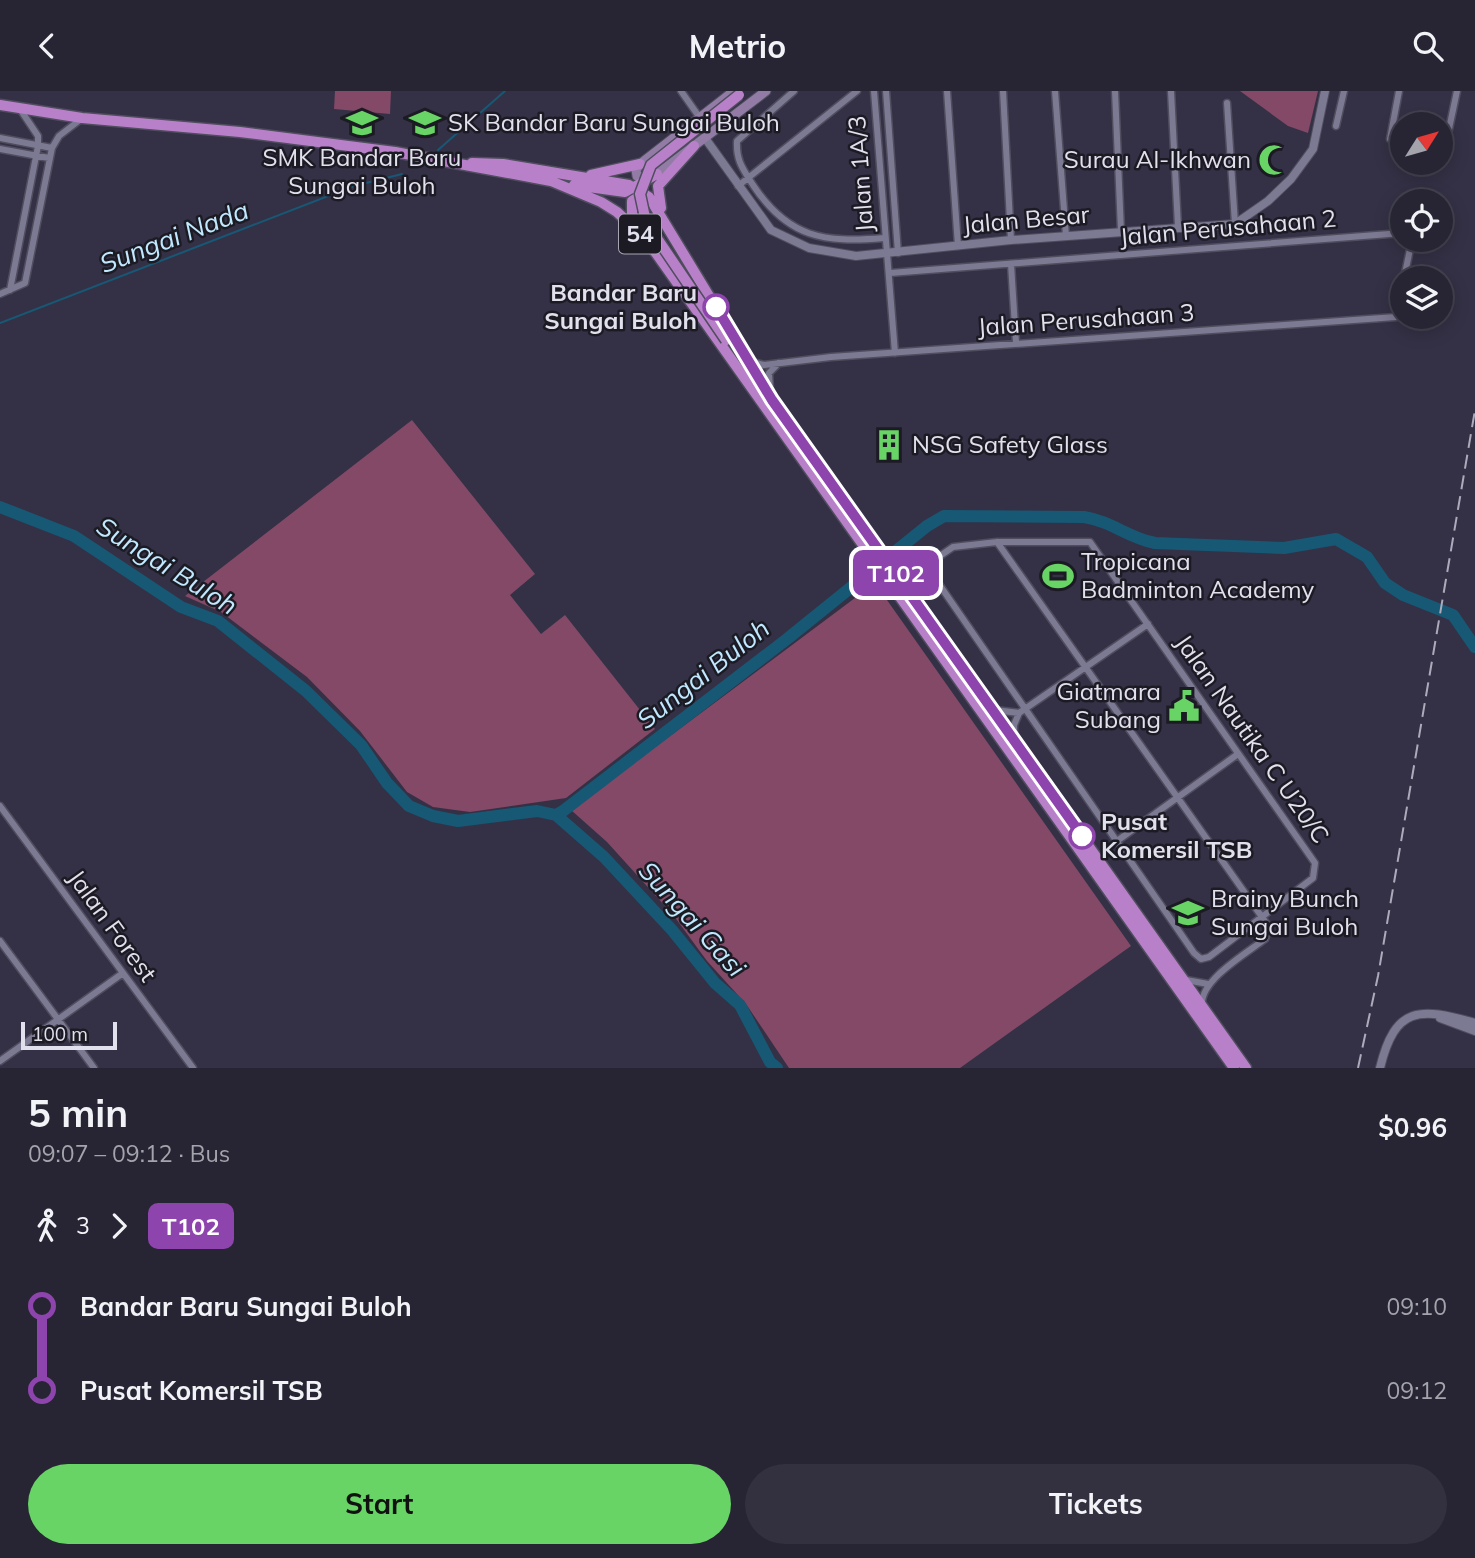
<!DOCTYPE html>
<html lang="en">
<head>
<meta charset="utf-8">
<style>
	body { margin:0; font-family:Mulish,sans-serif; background:#333140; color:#f1f3f6; height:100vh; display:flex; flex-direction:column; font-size:26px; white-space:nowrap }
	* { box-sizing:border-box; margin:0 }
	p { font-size:23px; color:#a4a5ac }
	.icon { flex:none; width:38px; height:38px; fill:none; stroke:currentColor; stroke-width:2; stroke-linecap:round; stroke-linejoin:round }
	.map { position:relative; height:977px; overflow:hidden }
	.side { display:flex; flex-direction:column; background:#272534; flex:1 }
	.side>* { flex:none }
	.badge { padding:0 14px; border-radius:10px; font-size:24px; line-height:46px }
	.needle { width:46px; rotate:53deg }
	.tools { position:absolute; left:1390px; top:21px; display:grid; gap:14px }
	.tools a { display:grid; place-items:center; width:63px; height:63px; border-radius:50%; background:#272534; box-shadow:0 4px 18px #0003,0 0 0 2px #43424f; font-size:35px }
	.scale { position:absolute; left:21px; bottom:18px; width:96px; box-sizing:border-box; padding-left:7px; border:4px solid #e1e0ed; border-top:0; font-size:19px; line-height:24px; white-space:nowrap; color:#e1e0ed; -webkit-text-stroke:5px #1c1b24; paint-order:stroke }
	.map>.badge { position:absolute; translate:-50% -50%; box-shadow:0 0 0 4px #fff }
	.legs { display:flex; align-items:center; gap:10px; height:77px; padding:0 28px; font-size:23px }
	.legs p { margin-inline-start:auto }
	.overview { display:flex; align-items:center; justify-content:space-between; height:119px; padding:0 28px }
	h1 { font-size:38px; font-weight:700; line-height:52px }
	.primary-button { display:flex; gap:14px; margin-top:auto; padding:14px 28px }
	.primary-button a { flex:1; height:80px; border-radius:42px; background:#68d465; color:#111; font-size:28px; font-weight:700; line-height:80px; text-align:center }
	.primary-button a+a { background:#333140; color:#f1f3f6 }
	ul { padding:0 28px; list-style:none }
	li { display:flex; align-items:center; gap:24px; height:84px; font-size:26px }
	li i { display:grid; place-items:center; width:10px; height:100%; margin:0 9px; background:currentColor }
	li i::after { content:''; width:18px; height:18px; margin:-9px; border:5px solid; border-radius:50%; background:#272534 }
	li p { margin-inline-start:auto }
	li:first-child i { background:linear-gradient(#0000 50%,currentColor 0) }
	li:last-child i { background:linear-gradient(currentColor 50%,#0000 0) }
	header { display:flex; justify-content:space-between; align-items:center; height:91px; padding:0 28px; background:#272534; font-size:32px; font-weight:700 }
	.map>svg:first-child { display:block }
	.green { fill:#834966 }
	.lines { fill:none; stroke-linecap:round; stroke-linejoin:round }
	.stream { stroke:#175875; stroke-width:2 }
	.river { stroke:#175875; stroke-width:12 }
	.minor-casing { stroke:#4f4d5e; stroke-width:9 }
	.tertiary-casing { stroke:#4f4d5e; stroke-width:10 }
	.secondary-casing { stroke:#4f4d5e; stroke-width:11 }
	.trunk-casing { stroke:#4f4d5e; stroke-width:13 }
	.minor { stroke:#7c7992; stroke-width:6 }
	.tertiary { stroke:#7c7992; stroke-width:8 }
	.secondary { stroke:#927ca6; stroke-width:9 }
	.trunk { stroke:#b880c8; stroke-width:10 }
	.rail { stroke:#adabbb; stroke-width:2; stroke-dasharray:14 7; stroke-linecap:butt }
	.trunk-bridge-casing { stroke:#4f4d5e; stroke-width:13; stroke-linecap:butt }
	.trunk-bridge { stroke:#b880c8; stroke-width:10 }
	.line-1-casing { stroke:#fff; stroke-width:16 }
	.line-1 { stroke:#8e44ad; stroke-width:10 }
	.stop-1-dot { fill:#fff; stroke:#8e44ad; stroke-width:3.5 }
	.labels { text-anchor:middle; stroke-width:5; stroke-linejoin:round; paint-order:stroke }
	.shield { fill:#1c1b24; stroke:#a6a5b1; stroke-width:2 }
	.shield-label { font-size:23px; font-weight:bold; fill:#e1e0ed }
	.poi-label { font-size:24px; fill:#e1e0ed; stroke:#1c1b24; text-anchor:start }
	.street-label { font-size:24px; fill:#e1e0ed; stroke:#1c1b24 }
	.stop-label { font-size:24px; font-weight:bold; fill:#e1e0ed; stroke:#1c1b24; text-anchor:end }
	.water-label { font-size:26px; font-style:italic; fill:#c0e8fe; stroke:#1c1b24 }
</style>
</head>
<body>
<header><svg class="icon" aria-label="back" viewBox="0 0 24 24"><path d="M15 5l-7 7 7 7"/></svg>Metrio<svg class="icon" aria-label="search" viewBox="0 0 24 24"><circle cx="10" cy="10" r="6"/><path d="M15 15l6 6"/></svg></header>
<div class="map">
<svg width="1475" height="977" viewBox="0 0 1475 977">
	<rect width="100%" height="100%" fill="#343146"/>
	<!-- green -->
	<path class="green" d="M335,0h56l-1,23 -56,-5z
		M1240,0h78l-10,42 -20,-7z
		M412,329l123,154 -25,21 31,39 24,-19 90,114 -89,69 -96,14 -37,-5 -26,-15 -47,-61 -53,-54 -86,-65 -36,-16z
		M875,492l256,363 -171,122h-171l-43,-64 -39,-43 -33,-45 -67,-74 -36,-32z"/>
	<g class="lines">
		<!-- stream -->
		<path class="stream" d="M438,59l67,-59
			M0,232l354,-137 48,-12"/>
		<!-- river -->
		<path class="river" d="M0,416l74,29 107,71 37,14 88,70 55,54 26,38 22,23 24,10 25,5 79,-10 19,4 7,-4 224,-172 140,-113 17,-10 140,1c30,5 42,20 71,26l129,5 52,-9 31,18 18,26 18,12 50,20 22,32
			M556,724l48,42 68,73 43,53 25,22 30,57 7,6"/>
		<defs>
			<path id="minor" d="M681,0l19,27
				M794,0l-57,50c-1,20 6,28 16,44 35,53 71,58 131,53
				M874,0l21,262
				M886,0l12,162
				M947,0l11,155
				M1003,0l8,149
				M1055,0l11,145
				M1115,0l6,140
				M1171,0l7,136
				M1227,12l8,121
				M1336,35l8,-35
				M0,47l52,10
				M1390,48l9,-48
				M1445,57l12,-57
				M0,58l49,9
				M738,95l119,-95
				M1011,173l5,79
				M890,182l512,-40
				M1404,187l8,-38
				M10,199l28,-144v-10l-18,-27
				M0,203l25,-11 27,-135 7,-12 22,-17
				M749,270l15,4 67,-8 565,-40 6,-27
				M770,299l-1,-17 10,-10
				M997,451h93l225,321 -2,15 -104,79 -8,2 -7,-6 -262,-379 2,-14 19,-13z
				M997,451l272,385 -4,12c-18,14 -65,41 -63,66
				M995,619l24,3
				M1014,648v-14l5,-12 129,-89
				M0,715l193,262
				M1117,750l121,-87
				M0,850l94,127
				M1186,889l22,4
				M0,970l123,-88"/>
			<path id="tertiary" d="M705,47l66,92 38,18 47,8 155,-16 224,-16 33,-23 23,-22 22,-30 12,-58
				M1440,927l35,13
				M1380,977c15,-62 39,-61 95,-45"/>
			<path id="secondary" d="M734,0l-94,73 -4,6 1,6 11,2 9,-4 109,-83"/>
			<path id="trunk" d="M0,14l82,13 158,14 155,20 156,29 50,21 16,10 29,27 588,829
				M472,72l31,1 126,21 20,12 123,203 474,668
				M591,84l49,-11
				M574,94l51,7 32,-18
				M661,117l-3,-22 36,-40
				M639,137l-7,-15v-12l8,-5 8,1"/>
		</defs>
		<!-- minor casing -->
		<use href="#minor" class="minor-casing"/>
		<!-- tertiary casing -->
		<use href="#tertiary" class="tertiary-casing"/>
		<!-- secondary casing -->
		<use href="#secondary" class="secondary-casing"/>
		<!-- trunk casing -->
		<use href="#trunk" class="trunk-casing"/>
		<!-- minor -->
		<use href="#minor" class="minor"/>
		<!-- tertiary -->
		<use href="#tertiary" class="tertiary"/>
		<!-- secondary -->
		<use href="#secondary" class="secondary"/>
		<!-- trunk -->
		<use href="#trunk" class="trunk"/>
		<!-- rail -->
		<path class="rail" d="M1358,977l20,-92 97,-566"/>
		<defs>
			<path id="trunk-bridge" d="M726,249l-80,-118 -6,-28 11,-29 88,-70"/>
		</defs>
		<!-- trunk-bridge casing -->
		<use href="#trunk-bridge" class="trunk-bridge-casing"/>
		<!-- trunk-bridge -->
		<use href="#trunk-bridge" class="trunk-bridge"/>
	</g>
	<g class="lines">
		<defs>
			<path id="line-1" d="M716,216l56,93 310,436"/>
		</defs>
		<!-- line-1 casing -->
		<use href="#line-1" class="line-1-casing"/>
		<!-- line-1 -->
		<use href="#line-1" class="line-1"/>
	</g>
	<!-- icons -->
	<defs>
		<symbol id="school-bare" viewBox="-9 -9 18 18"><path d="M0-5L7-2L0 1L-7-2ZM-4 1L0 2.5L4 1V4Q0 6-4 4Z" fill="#68d465" stroke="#1c1b24" stroke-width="2.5" paint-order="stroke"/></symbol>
		<symbol id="mosque-bare" viewBox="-9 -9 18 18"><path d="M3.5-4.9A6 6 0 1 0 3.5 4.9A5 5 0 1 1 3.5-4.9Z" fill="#68d465" stroke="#1c1b24" stroke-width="2.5" paint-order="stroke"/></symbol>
		<symbol id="building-bare" viewBox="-9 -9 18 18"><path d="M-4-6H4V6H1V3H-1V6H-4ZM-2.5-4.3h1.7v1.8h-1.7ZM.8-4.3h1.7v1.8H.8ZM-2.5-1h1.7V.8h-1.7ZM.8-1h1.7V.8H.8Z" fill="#68d465" stroke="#1c1b24" stroke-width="2.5" paint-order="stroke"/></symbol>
		<symbol id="stadium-bare" viewBox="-9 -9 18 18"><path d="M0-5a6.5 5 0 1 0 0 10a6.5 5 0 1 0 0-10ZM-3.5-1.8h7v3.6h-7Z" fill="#68d465" stroke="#1c1b24" stroke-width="2.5" paint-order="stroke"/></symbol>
		<symbol id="civic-bare" viewBox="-9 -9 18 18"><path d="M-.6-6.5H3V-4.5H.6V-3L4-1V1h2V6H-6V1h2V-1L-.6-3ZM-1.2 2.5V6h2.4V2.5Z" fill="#68d465" stroke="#1c1b24" stroke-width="2.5" paint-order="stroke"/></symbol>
	</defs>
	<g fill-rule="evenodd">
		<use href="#school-bare" x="340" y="10" width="44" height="44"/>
		<use href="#school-bare" x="403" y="10" width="44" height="44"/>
		<use href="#mosque-bare" x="1252" y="47" width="44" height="44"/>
		<use href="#building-bare" x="867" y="332" width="44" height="44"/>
		<use href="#stadium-bare" x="1036" y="463" width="44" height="44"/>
		<use href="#civic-bare" x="1162" y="593" width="44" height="44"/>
		<use href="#school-bare" x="1166" y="800" width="44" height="44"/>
	</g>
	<!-- markers -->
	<g class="stop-1-dot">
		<circle cx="716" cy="216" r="12"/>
		<circle cx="1082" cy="745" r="12"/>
	</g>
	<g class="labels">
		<!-- shield labels -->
		<rect class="shield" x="619" y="123.5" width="42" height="39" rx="5"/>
		<g class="shield-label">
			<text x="640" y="151">54</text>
		</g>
		<!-- poi labels -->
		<g class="poi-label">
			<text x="448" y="40">SK Bandar Baru Sungai Buloh</text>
			<text x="362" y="75" text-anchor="middle">SMK Bandar Baru<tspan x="362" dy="28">Sungai Buloh</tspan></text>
			<text x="1251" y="77" text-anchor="end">Surau Al-Ikhwan</text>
			<text x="912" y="362">NSG Safety Glass</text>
			<text x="1081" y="479">Tropicana<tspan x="1081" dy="28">Badminton Academy</tspan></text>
			<text x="1161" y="609" text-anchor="end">Giatmara<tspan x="1161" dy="28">Subang</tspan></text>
			<text x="1211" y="816">Brainy Bunch<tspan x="1211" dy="28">Sungai Buloh</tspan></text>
		</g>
		<!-- street labels -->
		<g class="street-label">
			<text transform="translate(861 83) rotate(-94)" y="8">Jalan 1A/3</text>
			<text transform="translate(1026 129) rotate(-5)" y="8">Jalan Besar</text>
			<text transform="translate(1228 137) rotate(-5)" y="8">Jalan Perusahaan 2</text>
			<text transform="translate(1086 229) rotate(-4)" y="8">Jalan Perusahaan 3</text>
			<text transform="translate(1252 648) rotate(55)" y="8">Jalan Nautika C U20/C</text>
			<text transform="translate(112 835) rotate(54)" y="8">Jalan Forest</text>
		</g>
		<!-- stop labels -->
		<g class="stop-label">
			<text x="697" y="210">Bandar Baru<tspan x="697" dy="28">Sungai Buloh</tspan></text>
			<text x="1101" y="739" text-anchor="start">Pusat<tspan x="1101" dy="28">Komersil TSB</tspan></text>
		</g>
		<!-- water labels -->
		<g class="water-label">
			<text transform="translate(174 146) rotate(-21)" y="9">Sungai Nada</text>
			<text transform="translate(167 475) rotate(32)" y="9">Sungai Buloh</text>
			<text transform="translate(703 583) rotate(-38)" y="9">Sungai Buloh</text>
			<text transform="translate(692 828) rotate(48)" y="9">Sungai Gasi</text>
		</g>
	</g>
</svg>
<div class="tools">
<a><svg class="needle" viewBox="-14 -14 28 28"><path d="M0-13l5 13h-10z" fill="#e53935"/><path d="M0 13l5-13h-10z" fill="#a4a5ac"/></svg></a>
<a><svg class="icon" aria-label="locate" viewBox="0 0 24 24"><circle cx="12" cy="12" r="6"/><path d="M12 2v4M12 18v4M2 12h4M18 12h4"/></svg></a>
<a><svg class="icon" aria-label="layers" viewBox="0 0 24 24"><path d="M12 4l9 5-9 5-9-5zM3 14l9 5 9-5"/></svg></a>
</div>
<div class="scale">100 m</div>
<b class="badge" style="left:896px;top:482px;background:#8e44ad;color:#fff">T102</b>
</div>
<section class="side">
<div class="overview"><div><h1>5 min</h1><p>09:07 – 09:12 · Bus</p></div><b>$0.96</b></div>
<div class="legs"><svg class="icon" aria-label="walk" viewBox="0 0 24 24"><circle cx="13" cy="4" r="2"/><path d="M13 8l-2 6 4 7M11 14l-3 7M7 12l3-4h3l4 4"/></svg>3<svg class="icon" aria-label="forward" viewBox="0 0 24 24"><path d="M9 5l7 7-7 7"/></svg><b class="badge" style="background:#8e44ad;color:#fff">T102</b></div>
<ul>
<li><i style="color:#8e44ad"></i><b>Bandar Baru Sungai Buloh</b><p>09:10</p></li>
<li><i style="color:#8e44ad"></i><b>Pusat Komersil TSB</b><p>09:12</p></li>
</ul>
<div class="primary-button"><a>Start</a><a>Tickets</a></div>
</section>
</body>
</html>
